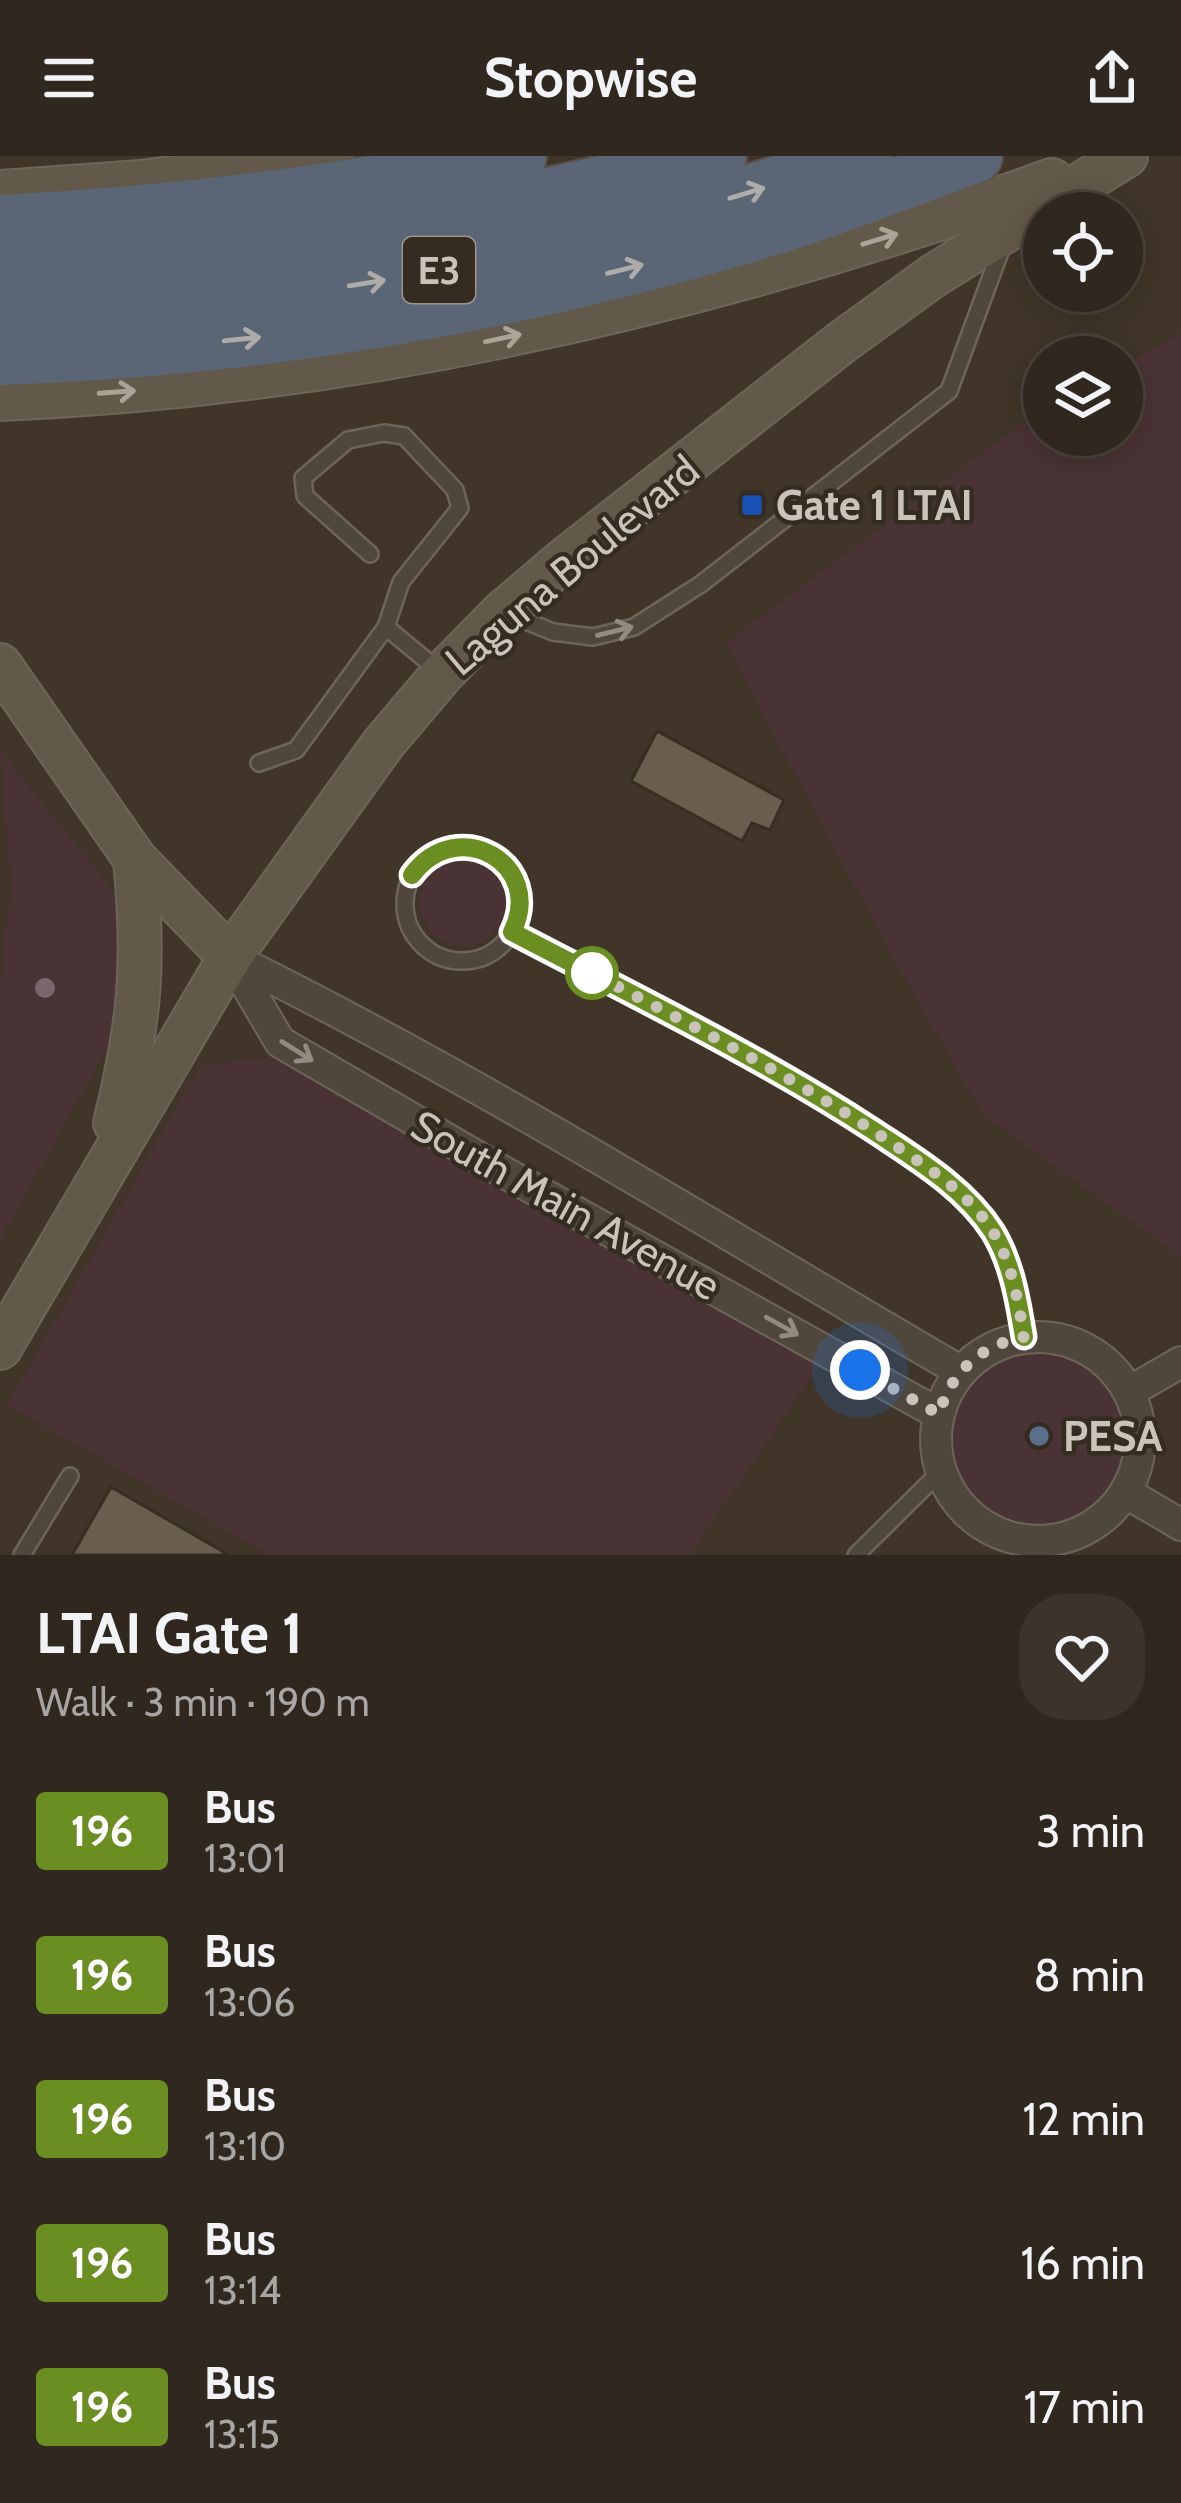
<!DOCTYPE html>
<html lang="en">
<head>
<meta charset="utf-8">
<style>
	body { margin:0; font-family:Cabin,sans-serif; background:#3c342b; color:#f1f3f6; height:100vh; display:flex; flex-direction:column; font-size:45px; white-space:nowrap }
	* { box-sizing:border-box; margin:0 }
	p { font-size:39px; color:#a8a6a4 }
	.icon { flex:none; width:66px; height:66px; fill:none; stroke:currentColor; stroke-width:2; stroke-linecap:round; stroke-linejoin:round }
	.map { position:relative; height:1399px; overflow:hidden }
	.drawer { display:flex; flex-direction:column; background:#30281e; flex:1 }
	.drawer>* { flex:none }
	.badge { padding:0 24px; border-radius:9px; font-size:42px; line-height:78px }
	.tools { position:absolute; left:1023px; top:36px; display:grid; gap:24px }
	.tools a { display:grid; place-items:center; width:120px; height:120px; border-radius:50%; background:#30281e; box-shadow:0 6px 30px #0003,0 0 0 3px #4b443c; font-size:60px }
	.you { position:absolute; width:60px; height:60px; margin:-30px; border:9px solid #fff; border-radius:50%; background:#1a73e8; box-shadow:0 0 0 18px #1a73e833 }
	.map>.badge { position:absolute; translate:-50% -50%; box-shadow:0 0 0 6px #fff }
	.round { display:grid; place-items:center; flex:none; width:126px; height:126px; border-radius:48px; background:#3c342b }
	.overview { display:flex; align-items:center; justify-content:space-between; height:204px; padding:0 36px }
	h1 { font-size:57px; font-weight:700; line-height:90px }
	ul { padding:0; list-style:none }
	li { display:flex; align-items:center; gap:36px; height:144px; padding:0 36px }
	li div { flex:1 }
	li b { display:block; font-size:45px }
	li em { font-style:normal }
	li .badge { min-width:132px; font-weight:700; text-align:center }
	header { display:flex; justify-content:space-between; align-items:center; height:156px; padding:0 36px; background:#30281e; font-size:54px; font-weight:700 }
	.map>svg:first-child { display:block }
	.green { fill:#4a3334 }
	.building { fill:#695d4e; stroke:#372e23; stroke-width:3 }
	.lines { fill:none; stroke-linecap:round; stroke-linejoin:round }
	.lane-casing { stroke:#6d655a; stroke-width:20 }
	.street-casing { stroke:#6d655a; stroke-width:34 }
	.secondary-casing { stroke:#6d655a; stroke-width:46 }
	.highway-casing { stroke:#5a5247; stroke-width:58 }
	.lane { stroke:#50473c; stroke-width:15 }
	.street { stroke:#50473c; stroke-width:30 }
	.secondary { stroke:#63594a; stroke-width:42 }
	.highway { stroke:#5a6575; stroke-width:54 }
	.tree { fill:#7c656e }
	.oneway { stroke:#aeaca8 }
	.oneway2 { stroke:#aba398 }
	.oneway3 { stroke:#938b81 }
	.line-casing { stroke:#fff; stroke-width:27 }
	.line { stroke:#6b8e23; stroke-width:18 }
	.walk { stroke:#cac3b9; stroke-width:12; stroke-dasharray:0 21.6 }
	.transit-dot { fill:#1a4fb4; stroke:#352c21; stroke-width:4.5 }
	.stop-dot { fill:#fff; stroke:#6b8e23; stroke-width:6 }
	.service-dot { fill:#5c6f8a; stroke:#352c21; stroke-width:4.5 }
	.labels { text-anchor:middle; stroke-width:9; stroke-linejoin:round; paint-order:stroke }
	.shield { fill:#352c21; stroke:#9d968b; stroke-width:3 }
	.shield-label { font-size:39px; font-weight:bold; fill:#cac3b9 }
	.poi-label { font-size:42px; font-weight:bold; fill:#cac3b9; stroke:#352c21; text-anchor:start }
	.street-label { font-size:42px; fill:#cac3b9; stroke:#352c21 }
</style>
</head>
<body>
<header><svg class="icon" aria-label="menu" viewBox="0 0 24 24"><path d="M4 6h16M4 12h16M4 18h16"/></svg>Stopwise<svg class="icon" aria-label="share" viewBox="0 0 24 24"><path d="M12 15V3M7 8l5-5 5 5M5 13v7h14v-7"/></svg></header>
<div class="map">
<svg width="1181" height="1399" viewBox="0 0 1181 1399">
	<rect width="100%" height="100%" fill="#403528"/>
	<!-- green -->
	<path class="green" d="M1181,177v924l-199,-143 -85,-149 -172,-322 319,-236v28h78v-70z
		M0,594l112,139 14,39 -10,104 -116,208v-256l11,-97z
		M420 747a43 43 0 1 1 86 0a43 43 0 1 1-86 0Z
		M272,900l548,308 -130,191h-421l-262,-150 193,-339z
		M953 1283a86 86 0 1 1 172 0a86 86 0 1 1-172 0Z"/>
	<!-- building -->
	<path class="building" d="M657,575l127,69 -14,30 -18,-7 -10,18 -111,-60z
		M111,1331l118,68h-157z"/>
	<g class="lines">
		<defs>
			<path id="lane" d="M506,457l47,19 40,5 41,-10 67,-43 248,-193 54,-147
				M386,471l53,44
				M259,607l37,-13 90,-123 15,-45 59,-74 -5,-18 -51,-54 -20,-3 -36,7 -45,38 2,18 65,58
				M405 748a57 57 0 1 1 114 0a57 57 0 1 1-114 0Z
				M512,776c128,66 259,128 378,210 37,25 79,51 103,90 19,31 25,69 31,105
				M22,1399l48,-79
				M856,1399l85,-84"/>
			<path id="street" d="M230,801l50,85 227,132 432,240
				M230,801c251,124 489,274 730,414
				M936 1283a102 102 0 1 1 204 0a102 102 0 1 1-204 0Z
				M1129,1236l52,-30
				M1125,1336l56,33"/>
			<path id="secondary" d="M0,36l141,-10 191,-26
				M0,243c361,-15 712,-97 1052,-219
				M0,509l135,194 95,98
				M115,967c25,-101 30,-160 20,-264
				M0,1192l230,-391 153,-213 60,-71 60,-61 61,-52 278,-218 91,-66 193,-120"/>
			<path id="highway" d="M0,66c176,-9 347,-30 519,-66
				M0,118l354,-34 365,-84
				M0,159l184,-8 173,-22 100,-18 244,-60 164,-51
				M0,202c251,-8 502,-50 743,-121 78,-23 155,-53 232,-81"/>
		</defs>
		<!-- lane casing -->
		<use href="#lane" class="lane-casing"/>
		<!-- street casing -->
		<use href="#street" class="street-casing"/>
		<!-- secondary casing -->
		<use href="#secondary" class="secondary-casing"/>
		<!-- highway casing -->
		<use href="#highway" class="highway-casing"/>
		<!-- lane -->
		<use href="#lane" class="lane"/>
		<!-- street -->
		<use href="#street" class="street"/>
		<!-- secondary -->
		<use href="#secondary" class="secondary"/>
		<!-- highway -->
		<use href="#highway" class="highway"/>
	</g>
	<!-- trees -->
	<circle class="tree" cx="45" cy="832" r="10"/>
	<!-- one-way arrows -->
	<defs><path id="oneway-shaft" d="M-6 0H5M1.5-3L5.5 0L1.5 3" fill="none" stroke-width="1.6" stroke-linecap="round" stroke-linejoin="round" transform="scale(3)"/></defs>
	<g class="oneway">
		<use href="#oneway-shaft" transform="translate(747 37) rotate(-17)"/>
		<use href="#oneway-shaft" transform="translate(625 113) rotate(-14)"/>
		<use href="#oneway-shaft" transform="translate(367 127) rotate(-9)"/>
		<use href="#oneway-shaft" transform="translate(242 183) rotate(-6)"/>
	</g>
	<g class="oneway2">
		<use href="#oneway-shaft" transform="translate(880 83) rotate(-17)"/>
		<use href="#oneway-shaft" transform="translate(503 182) rotate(-12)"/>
		<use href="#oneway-shaft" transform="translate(117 236) rotate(-4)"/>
	</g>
	<g class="oneway3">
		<use href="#oneway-shaft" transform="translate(615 475) rotate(-14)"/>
		<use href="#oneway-shaft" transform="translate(297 895) rotate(32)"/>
		<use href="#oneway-shaft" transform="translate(782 1170) rotate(29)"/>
	</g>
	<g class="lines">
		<defs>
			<path id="line" d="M412,719c46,-62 134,-10 100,57 122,64 247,124 362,199 42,28 91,57 119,101 19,31 25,69 31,105"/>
		</defs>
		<!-- line casing -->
		<use href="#line" class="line-casing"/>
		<!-- line -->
		<use href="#line" class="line"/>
		<!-- walk -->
		<path class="walk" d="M592,817l-6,-3c104,55 207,106 304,172 37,25 79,51 103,90 19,31 25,69 31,105 -43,8 -73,35 -85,77l-79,-44"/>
	</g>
	<!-- markers -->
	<rect class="transit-dot" x="740" y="337" width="24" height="24" rx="6"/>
	<circle class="stop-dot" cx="592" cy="817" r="24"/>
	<circle class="service-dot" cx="1039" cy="1280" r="12"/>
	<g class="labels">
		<!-- shield labels -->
		<rect class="shield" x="403" y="81" width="72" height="66" rx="9"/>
		<g class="shield-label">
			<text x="439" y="128">E3</text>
		</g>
		<!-- poi labels -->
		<g class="poi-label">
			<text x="776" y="364">Gate 1 LTAI</text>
			<text x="1063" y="1295">PESA</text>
		</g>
		<!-- street labels -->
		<g class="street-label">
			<text transform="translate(572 409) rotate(-40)" y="15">Laguna Boulevard</text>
			<text transform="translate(566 1049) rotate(29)" y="15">South Main Avenue</text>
		</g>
	</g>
</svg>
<div class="tools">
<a><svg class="icon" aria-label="locate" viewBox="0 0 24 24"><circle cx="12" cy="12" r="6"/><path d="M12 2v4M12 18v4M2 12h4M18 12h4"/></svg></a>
<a><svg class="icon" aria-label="layers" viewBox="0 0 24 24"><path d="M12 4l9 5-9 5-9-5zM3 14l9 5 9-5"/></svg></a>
</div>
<div class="you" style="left:860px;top:1214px"></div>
</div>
<section class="drawer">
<div class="overview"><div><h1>LTAI Gate 1</h1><p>Walk · 3 min · 190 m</p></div><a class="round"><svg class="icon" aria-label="heart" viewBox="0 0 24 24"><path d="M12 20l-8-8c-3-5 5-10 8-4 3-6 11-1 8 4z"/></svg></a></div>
<ul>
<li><span class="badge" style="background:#6b8e23;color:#fff">196</span><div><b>Bus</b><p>13:01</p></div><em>3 min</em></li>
<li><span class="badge" style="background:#6b8e23;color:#fff">196</span><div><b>Bus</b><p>13:06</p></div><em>8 min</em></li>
<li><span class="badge" style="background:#6b8e23;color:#fff">196</span><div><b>Bus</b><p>13:10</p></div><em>12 min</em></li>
<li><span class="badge" style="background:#6b8e23;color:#fff">196</span><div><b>Bus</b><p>13:14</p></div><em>16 min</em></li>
<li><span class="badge" style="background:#6b8e23;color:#fff">196</span><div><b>Bus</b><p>13:15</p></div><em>17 min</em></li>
</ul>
</section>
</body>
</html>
